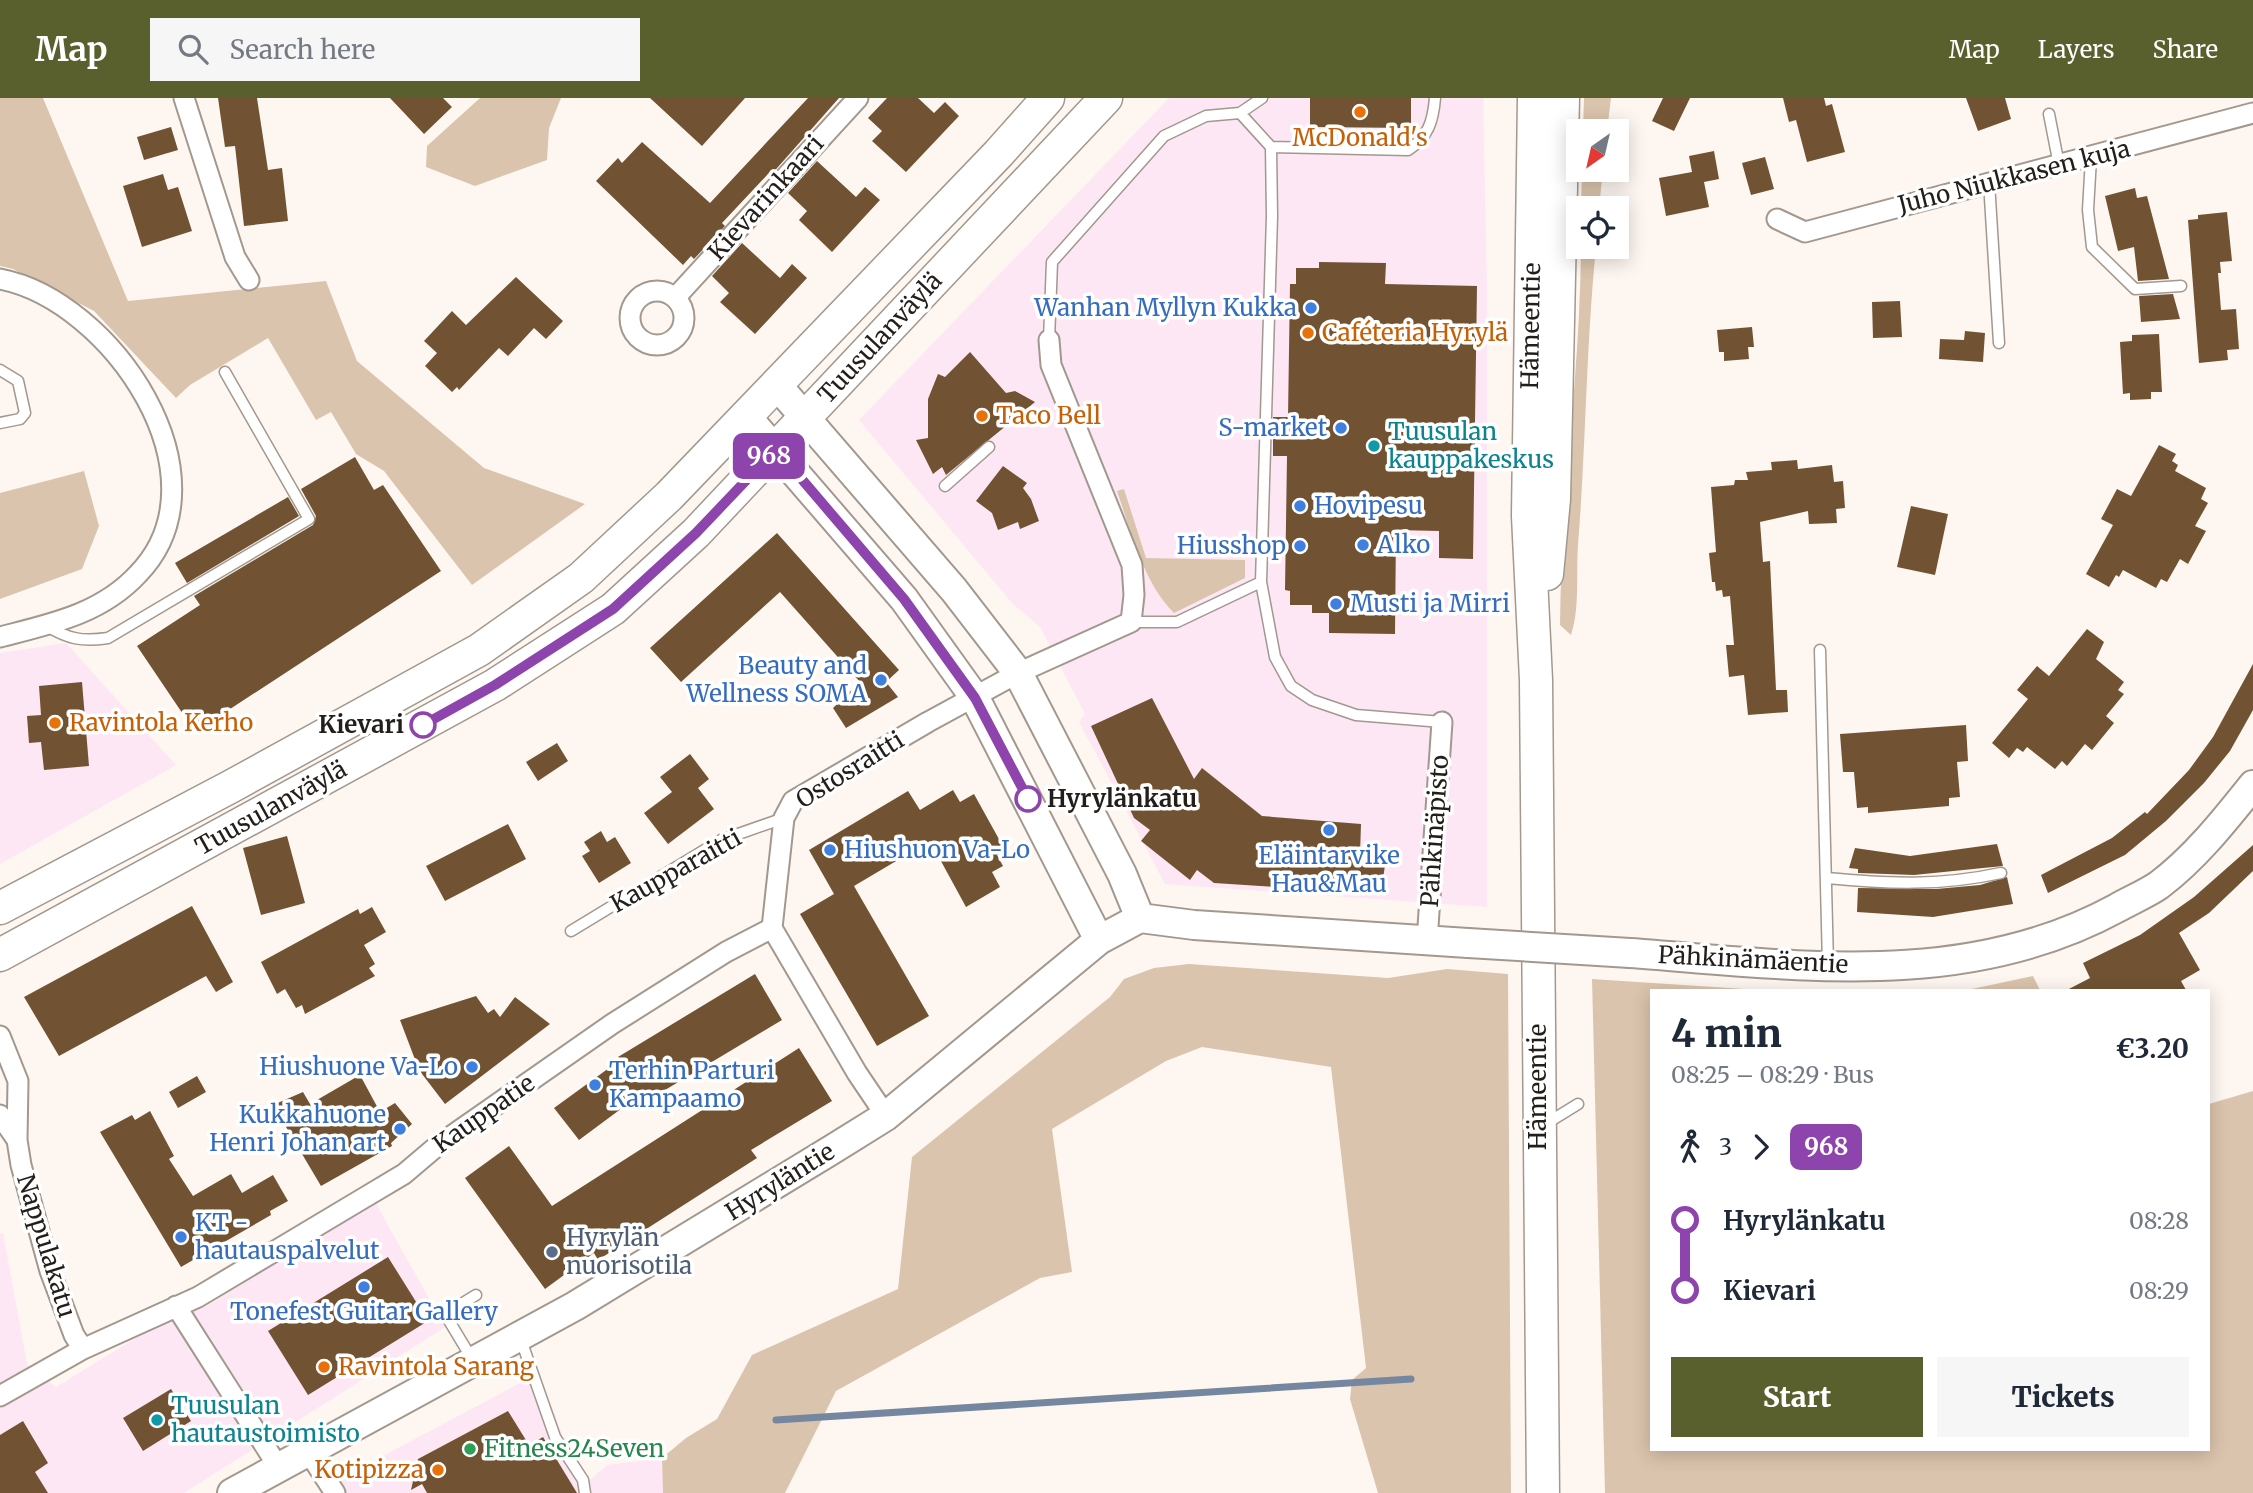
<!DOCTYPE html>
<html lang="en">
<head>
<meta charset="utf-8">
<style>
	body { margin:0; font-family:Merriweather,serif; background:#f6f6f7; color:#1f2937; height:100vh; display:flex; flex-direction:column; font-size:26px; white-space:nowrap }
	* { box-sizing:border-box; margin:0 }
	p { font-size:23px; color:#747a83 }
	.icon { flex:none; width:38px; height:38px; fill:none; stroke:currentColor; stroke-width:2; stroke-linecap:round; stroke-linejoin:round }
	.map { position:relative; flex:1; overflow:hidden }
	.sheet { position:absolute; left:1650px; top:891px; width:560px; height:462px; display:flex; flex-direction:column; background:#fff; border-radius:0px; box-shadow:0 4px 18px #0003 }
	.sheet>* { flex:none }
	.badge { padding:0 14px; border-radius:10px; font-size:24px; line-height:46px }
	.needle { width:46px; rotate:214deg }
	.fabs { position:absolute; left:1566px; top:21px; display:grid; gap:14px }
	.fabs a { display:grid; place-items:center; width:63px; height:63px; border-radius:0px; background:#fff; box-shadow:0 4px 18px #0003; font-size:35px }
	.map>.badge { position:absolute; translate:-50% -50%; box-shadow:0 0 0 4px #fff }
	.legs { display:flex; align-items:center; gap:10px; height:77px; padding:0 21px; font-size:23px }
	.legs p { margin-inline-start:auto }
	.head { display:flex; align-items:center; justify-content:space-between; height:119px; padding:0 21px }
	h1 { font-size:38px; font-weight:800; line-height:52px }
	.primary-button { display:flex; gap:14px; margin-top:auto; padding:14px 21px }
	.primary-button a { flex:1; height:80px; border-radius:0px; background:#595f2d; color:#fff; font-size:28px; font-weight:800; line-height:80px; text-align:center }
	.primary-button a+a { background:#f6f6f7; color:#1f2937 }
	ul { padding:0 21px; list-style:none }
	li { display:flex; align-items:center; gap:24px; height:70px; font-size:26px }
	li i { display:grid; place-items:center; width:10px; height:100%; margin:0 9px; background:currentColor }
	li i::after { content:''; width:18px; height:18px; margin:-9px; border:5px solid; border-radius:50%; background:#fff }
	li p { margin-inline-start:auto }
	li:first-child i { background:linear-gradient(#0000 50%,currentColor 0) }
	li:last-child i { background:linear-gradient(currentColor 50%,#0000 0) }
	header { display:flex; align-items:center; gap:42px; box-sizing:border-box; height:98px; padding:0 35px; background:#595f2d; color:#fff }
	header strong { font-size:33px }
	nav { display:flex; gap:38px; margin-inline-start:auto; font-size:24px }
	.search { width:490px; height:63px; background:#f6f6f7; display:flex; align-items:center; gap:18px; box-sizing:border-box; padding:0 24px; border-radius:0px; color:#747a83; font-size:26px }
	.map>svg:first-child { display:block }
	.commercial { fill:#fde7f5 }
	.green { fill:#dbc4ad }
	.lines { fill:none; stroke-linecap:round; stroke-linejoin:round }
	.stream { stroke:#7587a0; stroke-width:7 }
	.building { fill:#715333 }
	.lane-casing { stroke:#a2988e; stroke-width:13 }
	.street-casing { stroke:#a2988e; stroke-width:23 }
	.secondary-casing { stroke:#a2988e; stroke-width:32 }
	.primary-casing { stroke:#a2988e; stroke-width:35 }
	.lane { stroke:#fff; stroke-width:10 }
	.street { stroke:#fff; stroke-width:19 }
	.secondary { stroke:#fff; stroke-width:28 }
	.primary { stroke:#fff; stroke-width:32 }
	.secondary-bridge-casing { stroke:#a2988e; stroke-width:32; stroke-linecap:butt }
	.secondary-bridge { stroke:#fff; stroke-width:28 }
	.line-1-casing { stroke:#fff; stroke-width:16 }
	.line-1 { stroke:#8e44ad; stroke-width:10 }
	.food-dot { fill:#e8710a; stroke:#fff; stroke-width:2.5 }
	.shop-dot { fill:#3f7fe0; stroke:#fff; stroke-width:2.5 }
	.culture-dot { fill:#0f9aa8; stroke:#fff; stroke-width:2.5 }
	.stop-1-dot { fill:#fff; stroke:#8e44ad; stroke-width:3.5 }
	.service-dot { fill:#5c6f8a; stroke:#fff; stroke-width:2.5 }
	.leisure-dot { fill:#2e9e5b; stroke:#fff; stroke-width:2.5 }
	.labels { text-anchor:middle; stroke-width:7; stroke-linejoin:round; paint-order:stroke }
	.food-label { font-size:24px; fill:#c56008; stroke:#fff; text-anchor:start }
	.street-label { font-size:24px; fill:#221e1a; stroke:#fff }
	.shop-label { font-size:24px; fill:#366cbe; stroke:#fff; text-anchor:end }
	.culture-label { font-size:24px; fill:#0d838f; stroke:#fff; text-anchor:start }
	.stop-label { font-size:24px; font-weight:bold; fill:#221e1a; stroke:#fff; text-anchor:end }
	.service-label { font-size:24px; fill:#4e5e75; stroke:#fff; text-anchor:start }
	.leisure-label { font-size:24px; fill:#27864d; stroke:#fff; text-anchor:start }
</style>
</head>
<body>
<header>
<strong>Map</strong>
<div class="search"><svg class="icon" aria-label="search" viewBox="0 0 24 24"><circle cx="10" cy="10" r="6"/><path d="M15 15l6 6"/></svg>Search here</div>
<nav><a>Map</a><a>Layers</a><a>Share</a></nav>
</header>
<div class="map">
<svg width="2253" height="1395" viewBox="0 0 2253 1395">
	<rect width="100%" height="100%" fill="#fef7f1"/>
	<!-- commercial -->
	<path class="commercial" d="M1169,0h314l4,190v619l-322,-23 -86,-162 6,-8 -45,-87 -28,-24 -153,-183z
		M66,545l110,122 -176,99v-211z
		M375,1104l70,125 -261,166h-184v-259l3,-1 24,131 29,23 114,-70 37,-11z
		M539,1275l25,67 26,40 17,-15 55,-7 1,35h-324l-7,-10z"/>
	<!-- green -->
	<path class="green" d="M0,0h43l85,203 198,-20 31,80 127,107 101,36 -113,81 -88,-114 -28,-17 -25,-42 -15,8 -48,-82 -78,47 -14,13 -82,-87 -81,-42 -13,-3z
		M480,0h81l-12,30 -2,32 -72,26 -49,-19 1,-21z
		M1584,0h27l-4,33h-24z
		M1582,72h21l-4,38h-18z
		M1581,149h15c-10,99 -10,199 -18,298 -2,29 2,63 -7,90l-11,-10c1,-126 20,-252 21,-378z
		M84,373l15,55 -17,43 -82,30v-106z
		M1124,391l22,69 99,2v18l-71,35c-31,-31 -43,-82 -57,-122z
		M1189,866l199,14 59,-9 61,5 3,519h-133l-28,-94 2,-19 14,-12 -35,-301 -129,-20 -36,14 -114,68 20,143 -32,6 -204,113 -51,102h-122l-1,-35 24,-20 31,-19 35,-64 146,-66 14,-132 198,-160 14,-18 30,-11z
		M2033,878l7,14h-73z
		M1592,881l168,11h-108v459h556l1,-345 44,-13v402h-648z"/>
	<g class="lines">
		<!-- stream -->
		<path class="stream" d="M776,1322l635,-41"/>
	</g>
	<!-- building -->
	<path class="building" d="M218,0h39l11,72 14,-2 6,53 -44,5 -9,-80 -10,1z
		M390,0h53l9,9 -28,27z
		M650,0h95l-43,48z
		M808,0h31l-69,78 -2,-2 -46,49 3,3 -31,33 -3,-3 -8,9 -87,-84 22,-23 4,5 20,-21 68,61z
		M887,0h31l16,15 11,-11 14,14 -53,56 -34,-31 10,-10 -14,-13z
		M1310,0h101v30l-101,-1z
		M1663,0h27l-16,33 -22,-10z
		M1783,0h41l2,8 6,-2 13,48 -38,10 -11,-42 -7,2z
		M1966,0h39l6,21 -33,12z
		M171,29l7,23 -34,10 -7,-23z
		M1714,53l5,28 -15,3 5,25 -43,9 -7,-38 33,-6 -3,-16z
		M1765,59l9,32 -23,6 -9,-32z
		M817,63l39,36 9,-10 15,13 -48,52 -33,-32 8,-9 -19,-18z
		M163,76l5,16 10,-3 14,44 -50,16 -19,-61z
		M2135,90l2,10 10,-2 22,83 -31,2 -4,-34 -16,4 -13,-55z
		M2227,114l5,49 -12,1 1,11h-3l3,37 15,-1 3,40 -12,1 1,10 -29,3 -11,-143 10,-1v-4z
		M742,145l38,35 12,-14 15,14 -52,56 -35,-32 9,-9 -17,-17z
		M1319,164l67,1 -1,21 92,2 -4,273 -34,-1v-27l-43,-1 -1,104 -66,-1v-20h-17v-8h-22v-14l-5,-1 2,-134h-14v-39h15l2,-133h6v-16h23z
		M516,179l47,44 -17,18 -12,-11 -26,28 -9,-8 -40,42 -2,-3 -5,5 -27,-26 12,-13 -13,-12 28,-30 14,14z
		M2173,196l7,25 -39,3 -2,-26z
		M1900,203l2,36 -29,1 -1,-36z
		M1752,229l2,20h-6l1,12 -25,2v-9h-5l-2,-22z
		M1965,233l20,2 -2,29 -44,-3 1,-20 24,1z
		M2159,236l3,58h-11v7l-21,1v-7l-7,1 -3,-52 12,-1v-6z
		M970,254l36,41 9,-2 20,11 -89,73 -4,-8 -9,7 -17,-34 12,-2v-39l10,-25 7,3z
		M2159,347l17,9 -4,7 6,4 -3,6 31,17 -5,11 7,4 -13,23 11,5 -18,33 -8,-5 -13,23 -6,-3 -5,9 -33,-18 -4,7 -3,-2 -7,12 -23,-13 27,-49 -12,-6 16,-30 14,7z
		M355,359l19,33 9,-5 58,86 -246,161 -58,-86 63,-41 -6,-9 119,-71 3,-9 -15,-27z
		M1797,362l1,9 34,-4 2,17 9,-1 2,27 -9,1 1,14 -28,1 -1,-13 -48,11 3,40 7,-1 6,129h11l1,22 -40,3 -4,-40 -15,2 -3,-32h8l-4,-49 -7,1 -1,-7 -6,1 -1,-9h-3l-3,-29 7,-1 -5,-65 23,-2 1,-5h13l-2,-8 26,-2 -1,-8z
		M1003,368l24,17 -4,5 8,11 8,22 -19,8 -2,-7 -20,8 -6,-17 -16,-12z
		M288,399l11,19 -112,67 -12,-20z
		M1911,408l37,8 -13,61 -38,-8z
		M777,435l122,137 -13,12 12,15 -52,31 -13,-20 27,-26 -80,-90 -99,90 -31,-34z
		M2087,531l17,13 -8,17 28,23 -6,8 6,4 -18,22 8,7 -22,27 -7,-6 -18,22 -5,-5 -7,8 -28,-22 -4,5 -6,-4 -8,10 -17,-15 36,-44 -11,-9 20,-24 12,10z
		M2253,566v46l-23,41 -26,32 -38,38 -41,34 -77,38 -7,-18 71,-37 33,-26 2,2 42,-44 24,-33z
		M82,584l7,84 -45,4 -3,-28 -12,1 -2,-27 14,-1 -2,-29z
		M1152,600l42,81 8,-11 60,48 99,8 -1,31 26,3 -3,21 -26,-2 -2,15 -141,-9 -17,-13 -7,10 -49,-39 9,-11 -16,-12 -43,-92z
		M1966,627l2,36 -11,1 3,35 -11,1v8l-81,7v-6l-11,1 -3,-36h-11l-3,-38z
		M557,645l11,18 -30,20 -12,-19z
		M690,656l19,25 -11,9 16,21 -46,35 -24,-31 28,-21 -12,-15z
		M953,692l7,12 14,-8 31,56 -8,5 6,11 -11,6 8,15 -34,20 -36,-66 -76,45 75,130 -52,30 -77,-132 34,-20 -25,-44 99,-59 12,19z
		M508,726l18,35 -81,42 -19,-35z
		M601,733l6,11 8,-5 16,26 -32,20 -17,-27 8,-5 -6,-9z
		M287,738l18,67 -44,12 -18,-67z
		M1997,746l6,22 -89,9 -56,-2v-4l-9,-1 6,-20 55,8z
		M2253,747v26l-44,42 -30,20 21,37 -19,11 5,9h-119l23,-12 -7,-15 57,-28 54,-38z
		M2007,779l6,27 -80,13 -76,-5 1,-24 78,1 44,-4z
		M192,808l41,76 -17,10 -10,-16 -147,80 -35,-59z
		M372,809l14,25 -22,13 11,19 -6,4 6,8 -70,38 -3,-9 -6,3 -11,-19 -8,5 -16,-32 97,-53 2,5z
		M755,876l27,46 -137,82 -4,-8 -62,46 -25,-32 66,-48 -2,-3z
		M476,898l12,17 6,-4 6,8 15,-20 35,27 -105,80 -26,-34 -19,-50z
		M799,950l33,53 -81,49 6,8 -159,102 -4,-7 -49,36 -80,-111 44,-32 43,60z
		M360,977l20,37 15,-9 17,21 -21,19 1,3 -71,40 -48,-81 30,-13 7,12z
		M197,978l9,16 -28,16 -9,-16z
		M150,1013l24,45 -5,3 24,37 38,-22 11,19 31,-18 15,26 -18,10 1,4 -90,52 -81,-135 32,-17 3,5z
		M388,1159l40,64 -120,74 -40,-64z
		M171,1291l20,32 -48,30 -20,-33z
		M508,1313l21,34 14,-8 34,56h-150l-5,-9 -11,6 7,-31z
		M23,1323l25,42 -13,9 13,21h-48v-58z"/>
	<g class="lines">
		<defs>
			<path id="lane" d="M1240,15l22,-15
				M2049,16l10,51
				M1271,49l137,3c20,-13 25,-28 27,-52
				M2091,60l-3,52 4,37 43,42 46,-3
				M1989,84l10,161
				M1049,242l3,-78 112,-126 42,-20 34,-3 31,34 1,69 -11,366 14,75 16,29 21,14 44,15 86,7
				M0,272l18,11 7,32 -5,6 -20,4
				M945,388l44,-39
				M1131,524h46l84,-40
				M45,527c23,14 37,17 63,13l201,-119 -84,-147
				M1820,552l8,314
				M1827,780c61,6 114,8 174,-5
				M571,833l150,-91 63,-22
				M1544,1027l34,-21
				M521,1242l34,97 28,43 2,13
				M472,1261l-27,-45 31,-19"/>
			<path id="street" d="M184,0l51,159 14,23
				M1777,121l28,13 448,-119
				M0,181c111,21 232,198 138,295 -37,40 -87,50 -138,63
				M630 220a27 27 0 1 1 54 0a27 27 0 1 1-54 0Z
				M675,200l183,-200
				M772,830l12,-110 9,-17 135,-79 90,-49 113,-51 3,-27 -2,-30 -81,-200 -2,-25
				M1427,843l15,-219
				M0,938l18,45 -1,59 4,25 29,106 24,64 9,14
				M0,1017l17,25
				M176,1208l103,162
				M0,1298l83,-47 115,-52 159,-95 47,-28 33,-28 175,-122 114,-72 46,-24 85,145 29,43
				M309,1355l26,40"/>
			<path id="secondary" d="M776,286l178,206 64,83 104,201 18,44
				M746,318l158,183 71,99 124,242
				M1630,855c166,12 335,38 487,-45 14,-8 29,-14 42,-23 36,-27 66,-65 94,-100
				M232,1395l343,-187 258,-157 53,-33 213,-176 41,-22 54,7 274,18"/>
			<path id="primary" d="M1534,0l-6,418 8,164 7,813
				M1547,476l7,-75 9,-401
				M0,810l230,-121 249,-137 102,-72 88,-82 330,-343 49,-55
				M0,857l495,-270 118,-76 83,-76 410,-435"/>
		</defs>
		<!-- lane casing -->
		<use href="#lane" class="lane-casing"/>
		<!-- street casing -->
		<use href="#street" class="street-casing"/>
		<!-- secondary casing -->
		<use href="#secondary" class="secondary-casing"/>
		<!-- primary casing -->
		<use href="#primary" class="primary-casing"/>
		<!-- lane -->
		<use href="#lane" class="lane"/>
		<!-- street -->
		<use href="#street" class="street"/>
		<!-- secondary -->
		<use href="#secondary" class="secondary"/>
		<!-- primary -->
		<use href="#primary" class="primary"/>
		<defs>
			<path id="secondary-bridge" d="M1468,845l162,10"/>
		</defs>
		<!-- secondary-bridge casing -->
		<use href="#secondary-bridge" class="secondary-bridge-casing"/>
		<!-- secondary-bridge -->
		<use href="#secondary-bridge" class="secondary-bridge"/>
	</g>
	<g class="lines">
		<defs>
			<path id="line-1" d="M423,627l72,-40 118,-76 83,-76 80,-84 128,150 71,99 53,101"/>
		</defs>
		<!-- line-1 casing -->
		<use href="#line-1" class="line-1-casing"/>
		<!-- line-1 -->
		<use href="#line-1" class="line-1"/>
	</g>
	<!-- markers -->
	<g class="food-dot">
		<circle cx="1360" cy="14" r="7"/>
		<circle cx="1308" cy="235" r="7"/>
		<circle cx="982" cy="318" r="7"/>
		<circle cx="55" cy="625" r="7"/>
		<circle cx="324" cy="1269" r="7"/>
		<circle cx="438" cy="1372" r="7"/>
	</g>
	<g class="shop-dot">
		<circle cx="1311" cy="210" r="7"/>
		<circle cx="1341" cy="330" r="7"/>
		<circle cx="1300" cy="408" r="7"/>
		<circle cx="1363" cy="447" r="7"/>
		<circle cx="1300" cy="448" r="7"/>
		<circle cx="1336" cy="506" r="7"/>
		<circle cx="881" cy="582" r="7"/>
		<circle cx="1329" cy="732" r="7"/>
		<circle cx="830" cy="752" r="7"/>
		<circle cx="472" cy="969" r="7"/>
		<circle cx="595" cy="987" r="7"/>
		<circle cx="400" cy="1031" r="7"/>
		<circle cx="181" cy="1139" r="7"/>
		<circle cx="364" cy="1189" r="7"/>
	</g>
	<g class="culture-dot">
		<circle cx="1374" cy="348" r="7"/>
		<circle cx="157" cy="1322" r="7"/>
	</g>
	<g class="stop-1-dot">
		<circle cx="423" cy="627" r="12"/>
		<circle cx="1028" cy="701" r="12"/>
	</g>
	<circle class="service-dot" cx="552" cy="1154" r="7"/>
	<circle class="leisure-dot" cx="470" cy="1351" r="7"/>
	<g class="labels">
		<!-- food labels -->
		<g class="food-label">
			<text x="1360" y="48" text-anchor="middle">McDonald's</text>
			<text x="1322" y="243">Caféteria Hyrylä</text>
			<text x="996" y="326">Taco Bell</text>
			<text x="69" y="633">Ravintola Kerho</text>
			<text x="338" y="1277">Ravintola Sarang</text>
			<text x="424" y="1380" text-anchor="end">Kotipizza</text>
		</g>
		<!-- street labels -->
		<g class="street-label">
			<text transform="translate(2014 79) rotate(-14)" y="8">Juho Niukkasen kuja</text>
			<text transform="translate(766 100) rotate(-48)" y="8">Kievarinkaari</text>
			<text transform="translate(1531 228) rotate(-89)" y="8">Hämeentie</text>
			<text transform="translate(880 240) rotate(-47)" y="8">Tuusulanväylä</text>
			<text transform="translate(850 672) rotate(-32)" y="8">Ostosraitti</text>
			<text transform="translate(271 710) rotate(-29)" y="8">Tuusulanväylä</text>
			<text transform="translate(1435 733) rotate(-86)" y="8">Pähkinäpisto</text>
			<text transform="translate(676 773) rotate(-29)" y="8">Kaupparaitti</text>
			<text transform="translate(1753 862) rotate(3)" y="8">Pähkinämäentie</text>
			<text transform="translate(1538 989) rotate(-90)" y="8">Hämeentie</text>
			<text transform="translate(484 1016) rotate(-35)" y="8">Kauppatie</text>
			<text transform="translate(780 1084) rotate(-32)" y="8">Hyryläntie</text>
			<text transform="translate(46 1148) rotate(73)" y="8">Nappulakatu</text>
		</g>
		<!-- shop labels -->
		<g class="shop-label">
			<text x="1297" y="218">Wanhan Myllyn Kukka</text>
			<text x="1327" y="338">S-market</text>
			<text x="1314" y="416" text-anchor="start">Hovipesu</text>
			<text x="1377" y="455" text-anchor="start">Alko</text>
			<text x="1286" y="456">Hiusshop</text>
			<text x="1350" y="514" text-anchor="start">Musti ja Mirri</text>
			<text x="867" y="576">Beauty and<tspan x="867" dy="28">Wellness SOMA</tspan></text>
			<text x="844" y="760" text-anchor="start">Hiushuon Va-Lo</text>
			<text x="1329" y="766" text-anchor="middle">Eläintarvike<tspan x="1329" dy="28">Hau&amp;Mau</tspan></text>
			<text x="458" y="977">Hiushuone Va-Lo</text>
			<text x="609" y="981" text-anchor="start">Terhin Parturi<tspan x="609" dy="28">Kampaamo</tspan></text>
			<text x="386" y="1025">Kukkahuone<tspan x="386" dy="28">Henri Johan art</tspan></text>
			<text x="195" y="1133" text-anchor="start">KT -<tspan x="195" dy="28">hautauspalvelut</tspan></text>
			<text x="364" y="1222" text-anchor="middle">Tonefest Guitar Gallery</text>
		</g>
		<!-- culture labels -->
		<g class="culture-label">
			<text x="1388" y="342">Tuusulan<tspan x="1388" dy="28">kauppakeskus</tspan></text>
			<text x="171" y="1316">Tuusulan<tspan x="171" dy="28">hautaustoimisto</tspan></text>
		</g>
		<!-- stop labels -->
		<g class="stop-label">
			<text x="404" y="635">Kievari</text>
			<text x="1047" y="709" text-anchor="start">Hyrylänkatu</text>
		</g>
		<!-- service labels -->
		<g class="service-label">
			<text x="566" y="1148">Hyrylän<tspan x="566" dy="28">nuorisotila</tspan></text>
		</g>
		<!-- leisure labels -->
		<g class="leisure-label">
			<text x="484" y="1359">Fitness24Seven</text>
		</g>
	</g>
</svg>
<div class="fabs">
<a><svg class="needle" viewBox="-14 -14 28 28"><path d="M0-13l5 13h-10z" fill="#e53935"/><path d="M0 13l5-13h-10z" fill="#747a83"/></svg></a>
<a><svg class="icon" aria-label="locate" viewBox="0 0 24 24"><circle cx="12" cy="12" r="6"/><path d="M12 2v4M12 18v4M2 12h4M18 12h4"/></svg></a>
</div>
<b class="badge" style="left:769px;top:358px;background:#8e44ad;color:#fff">968</b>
<section class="sheet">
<div class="head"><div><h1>4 min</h1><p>08:25 – 08:29 · Bus</p></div><b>€3.20</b></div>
<div class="legs"><svg class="icon" aria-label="walk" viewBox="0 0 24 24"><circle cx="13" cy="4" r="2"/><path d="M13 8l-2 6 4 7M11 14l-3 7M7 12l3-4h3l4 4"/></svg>3<svg class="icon" aria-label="forward" viewBox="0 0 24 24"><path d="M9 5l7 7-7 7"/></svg><b class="badge" style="background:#8e44ad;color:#fff">968</b></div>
<ul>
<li><i style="color:#8e44ad"></i><b>Hyrylänkatu</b><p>08:28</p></li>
<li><i style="color:#8e44ad"></i><b>Kievari</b><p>08:29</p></li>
</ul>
<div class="primary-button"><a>Start</a><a>Tickets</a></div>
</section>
</div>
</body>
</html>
